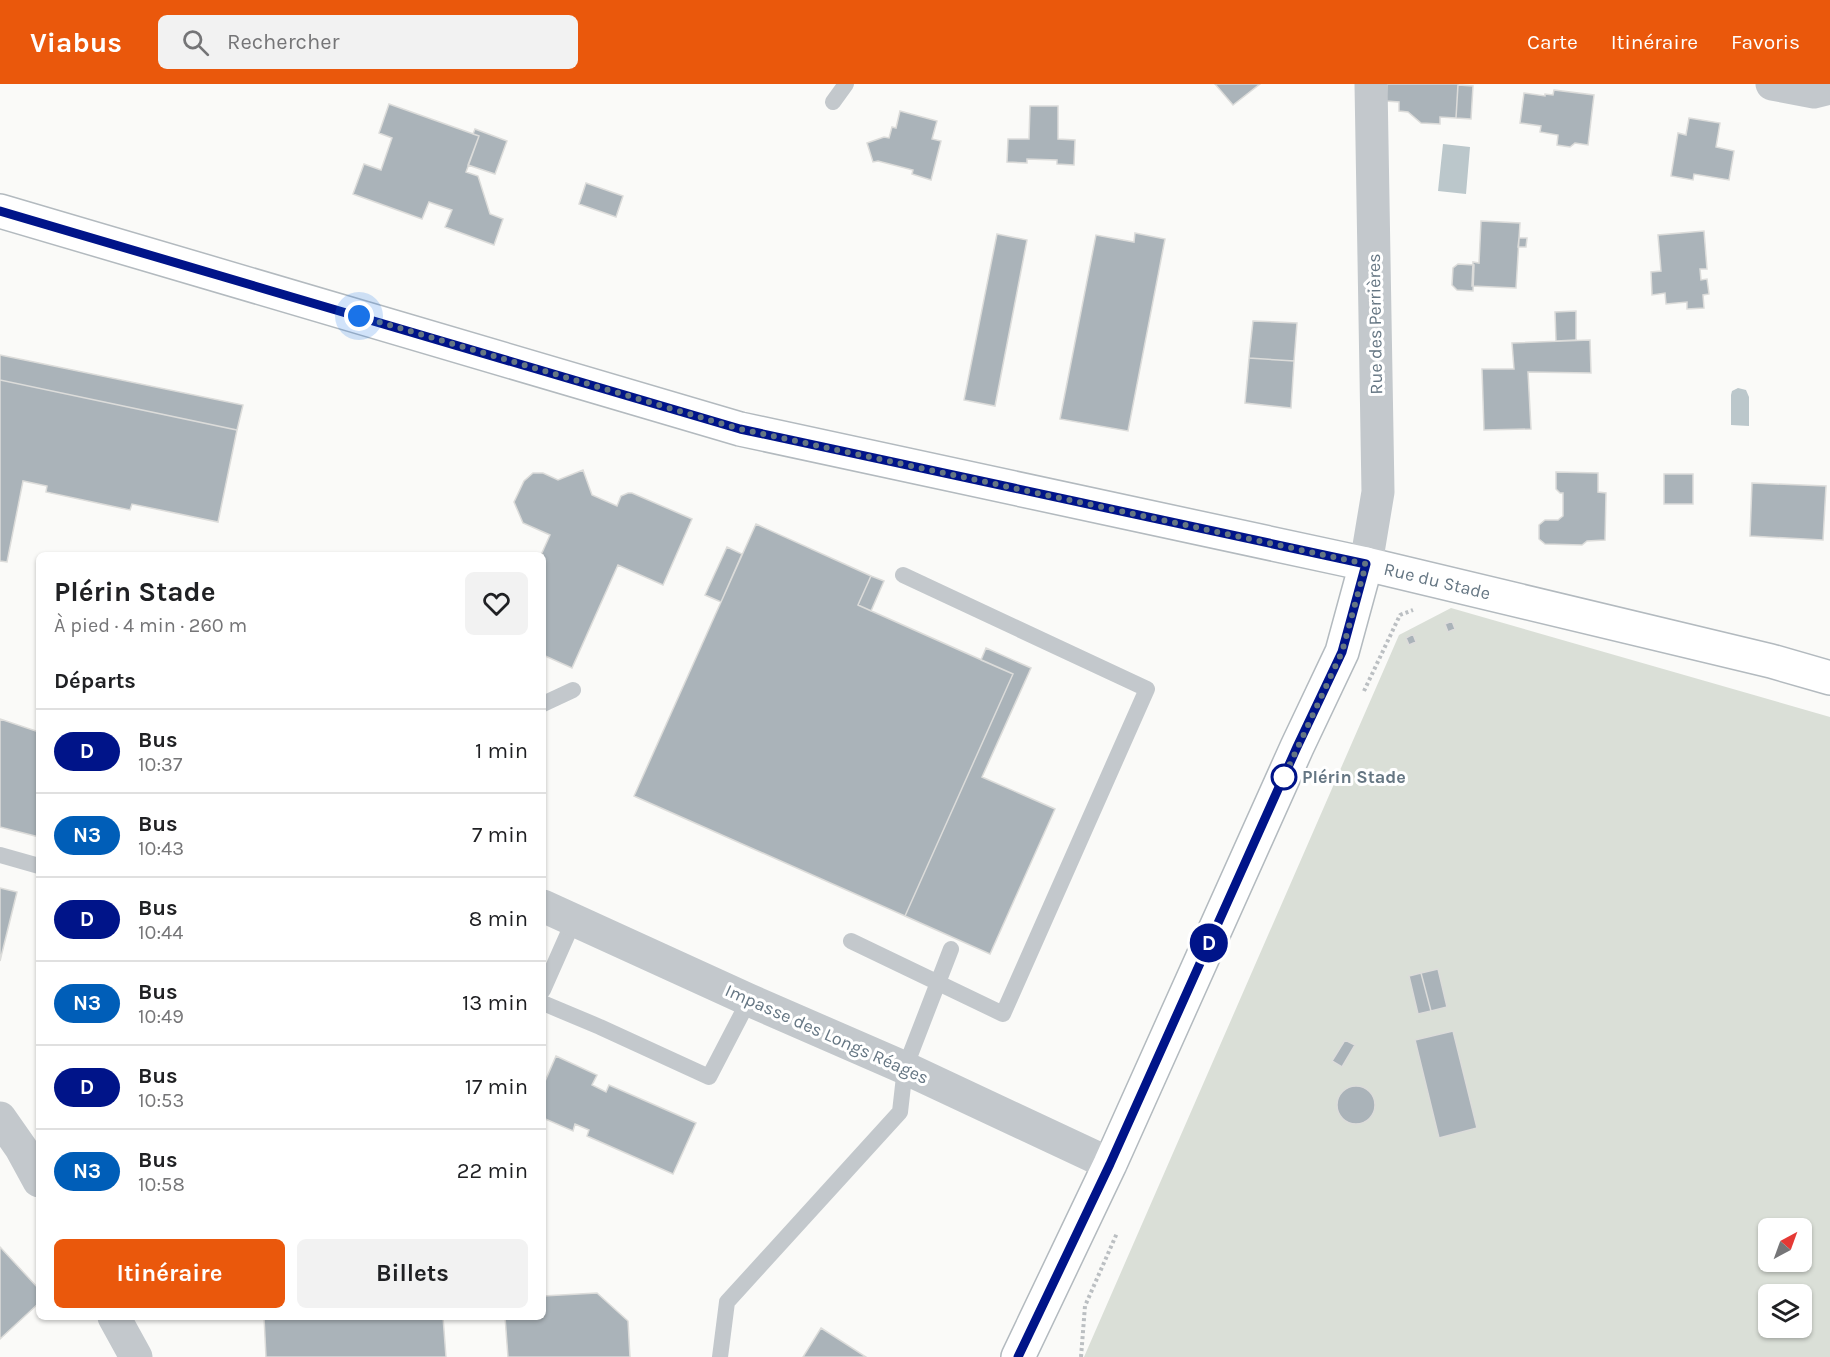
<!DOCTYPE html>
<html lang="fr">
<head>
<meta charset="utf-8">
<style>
	body { margin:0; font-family:Karla,sans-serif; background:#f2f2f2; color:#202124; height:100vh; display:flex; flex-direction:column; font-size:22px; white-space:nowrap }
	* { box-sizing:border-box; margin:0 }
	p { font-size:20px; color:#757577 }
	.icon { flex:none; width:33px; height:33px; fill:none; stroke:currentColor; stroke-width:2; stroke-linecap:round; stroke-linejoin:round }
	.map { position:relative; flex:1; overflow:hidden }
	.sheet { position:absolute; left:36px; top:468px; width:510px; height:768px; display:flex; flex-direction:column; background:#fff; border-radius:9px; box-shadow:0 2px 4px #0004 }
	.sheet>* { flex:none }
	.badge { padding:0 12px; border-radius:20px; font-size:21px; line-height:39px }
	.needle { width:39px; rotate:41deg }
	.tools { position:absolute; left:1758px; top:1134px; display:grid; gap:12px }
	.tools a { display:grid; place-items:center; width:54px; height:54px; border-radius:9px; background:#fff; box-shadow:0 2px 4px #0004; font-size:30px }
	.you { position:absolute; width:30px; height:30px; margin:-15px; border:4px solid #fff; border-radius:50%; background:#1a73e8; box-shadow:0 0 0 9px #1a73e833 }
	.map>.badge { position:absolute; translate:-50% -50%; box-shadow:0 0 0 3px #fff }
	h2 { padding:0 18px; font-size:22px; line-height:54px }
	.round { display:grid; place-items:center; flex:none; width:63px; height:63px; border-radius:9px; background:#f2f2f2 }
	.head { display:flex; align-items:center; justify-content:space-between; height:102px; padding:0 18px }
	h1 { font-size:28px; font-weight:700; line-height:45px }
	.action { display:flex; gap:12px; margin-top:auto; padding:12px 18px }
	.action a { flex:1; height:69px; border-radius:9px; background:#ea580c; color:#fff; font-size:24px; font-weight:700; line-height:69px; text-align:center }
	.action a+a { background:#f2f2f2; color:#202124 }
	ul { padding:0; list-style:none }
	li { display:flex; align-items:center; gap:18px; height:84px; padding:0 18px; border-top:2px solid #e0e0e0 }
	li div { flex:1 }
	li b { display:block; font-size:22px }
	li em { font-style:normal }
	li .badge { min-width:66px; font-weight:700; text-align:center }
	header { display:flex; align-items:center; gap:36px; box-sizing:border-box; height:84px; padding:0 30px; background:#ea580c; color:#fff }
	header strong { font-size:28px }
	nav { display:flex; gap:33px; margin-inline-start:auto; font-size:21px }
	.search { width:420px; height:54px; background:#f2f2f2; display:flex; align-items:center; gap:15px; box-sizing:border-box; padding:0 21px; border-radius:9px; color:#757577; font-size:22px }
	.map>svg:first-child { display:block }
	.green { fill:#dadfd7; fill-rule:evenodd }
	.water { fill:#bbc7cb }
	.building { fill:#aab3b9; stroke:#dcdcda; stroke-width:1.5 }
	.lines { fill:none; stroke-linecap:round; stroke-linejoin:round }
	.secondary-casing { stroke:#b3babf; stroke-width:36 }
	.path { stroke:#bbbfc2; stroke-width:4; stroke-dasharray:3 3; stroke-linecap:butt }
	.lane { stroke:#c3c8cc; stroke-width:16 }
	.street { stroke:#c3c8cc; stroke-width:33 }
	.secondary { stroke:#fff; stroke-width:33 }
	.line-casing { stroke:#fff; stroke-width:14 }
	.line { stroke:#001489; stroke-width:9 }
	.walk { stroke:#657683; stroke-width:6; stroke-dasharray:0 10.8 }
	.stop-dot { fill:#fff; stroke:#001489; stroke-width:3 }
	.labels { text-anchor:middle; stroke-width:6; stroke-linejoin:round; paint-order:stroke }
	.street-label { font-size:18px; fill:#657683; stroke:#fff }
	.stop-label { font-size:18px; font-weight:bold; fill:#657683; stroke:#fff; text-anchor:start }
</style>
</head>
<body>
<header>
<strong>Viabus</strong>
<div class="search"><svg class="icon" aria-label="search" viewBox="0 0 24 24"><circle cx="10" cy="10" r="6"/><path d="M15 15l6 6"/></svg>Rechercher</div>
<nav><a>Carte</a><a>Itinéraire</a><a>Favoris</a></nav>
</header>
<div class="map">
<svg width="1830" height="1273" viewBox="0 0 1830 1273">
	<rect width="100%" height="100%" fill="#fafaf8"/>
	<!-- green -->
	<path class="green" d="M1451,524l379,109v640h-746l315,-722zM1768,1144h34v34h-34zM1768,1210h34v34h-34z"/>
	<!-- water -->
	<path class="water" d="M1443,60l27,3 -4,47 -28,-3z
		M1738,304l8,2 3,7v29l-18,-1v-30l1,-4z"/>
	<!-- building -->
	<path class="building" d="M1215,0h45l-27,21z
		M1387,0h71l-2,34 -16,-1v7l-19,-1 -13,-11 -9,-1v-9l-13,-1z
		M1458,1l15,1 -2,33 -15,-1z
		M1554,6l40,5 -6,50 -13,-2 -5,4 -13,-2 1,-10 -18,-3 1,-6 -21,-3 4,-30 21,3v-2l8,1z
		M389,20l90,32 -13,36 12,4 12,38 13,5 -9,26 -49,-18 7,-17 -23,-8 -7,17 -69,-25 11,-30 17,6 11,-32 -13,-5z
		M1030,22h28v33l17,1 -1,25 -17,-1v-4l-30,-1v4l-20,-1 1,-23h21z
		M900,27l37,10 -5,18 9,2 -10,39 -19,-6 1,-4 -35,-9 -5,1 -6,-19 17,-6 5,1 3,-11 4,1z
		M1689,34l31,5 -4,24 18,4 -5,29 -35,-6 -1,6 -22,-4 7,-43 8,2z
		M475,45l32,12 -12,33 -27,-9 11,-29 -6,-2z
		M586,99l37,13 -7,21 -37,-13z
		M1481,137l39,2 -4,65 -44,-2 1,-24 6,1z
		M1704,147l3,38h-7l1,11 6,-1 2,15 -6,1 1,13 -17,1v-7l-21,2 -1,-11 -13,2 -1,-23 10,-1 -3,-36z
		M1135,149l30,6 -37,192 -68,-12 36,-184 38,7z
		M997,150l30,6 -32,166 -31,-6z
		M1519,154h8l-1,9h-8z
		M1458,180l16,1 -1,26 -16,-1 -5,-5 1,-17z
		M1576,227v29l-20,1 -1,-29z
		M1253,237l44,2 -3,38 -45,-3z
		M1590,256l1,33 -63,-1 3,57 -47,1 -2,-61h32l-2,-26z
		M0,271l243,50 -6,25 -237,-50z
		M1249,274l45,3 -3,47 -46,-5z
		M0,296l237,50 -19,92 -86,-18 -2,6 -84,-18 1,-6 -24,-5 -16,81 -7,-1z
		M583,386l9,25 25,11 4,-10 7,-3h4l60,26 -29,66 -45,-20 -46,103 -29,-13v-100h-2l9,-20 -27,-12 -9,-21 10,-21 9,-8h10l15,7z
		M1556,388l42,1v19l8,1 -1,47 -18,1 -5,4 -37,-1 -6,-5v-14l6,-5h13l5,-4v-23h-3l-4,-4z
		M1664,390h29v30h-29z
		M1752,399l74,3 -3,54 -73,-4z
		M756,440l115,52 -13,29 155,69 -108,242 -271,-120z
		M727,463l15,7 -21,48 -16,-7z
		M871,492l13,5 -13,30 -13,-6z
		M1452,537l3,8 -7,3 -3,-8z
		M1413,550l3,8 -7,3 -3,-7z
		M986,564l45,20 -49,109 73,32 -65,145 -85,-38 108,-242 -32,-14z
		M0,635l39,13v105l-39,-10z
		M0,804l17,4 -17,69z
		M1438,885l9,38 -16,4 -10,-38z
		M1421,889l10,38 -13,3 -9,-38z
		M1453,947l24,97 -38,10 -24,-98z
		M1345,956l10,5 -13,22 -10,-6z
		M556,972l41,19 -5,10 14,7 3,-7 87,38 -23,51 -86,-38 2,-6 -14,-6 -2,7 -30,-13v-32z
		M1337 1021a19 19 0 1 1 38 0a19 19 0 1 1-38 0Z
		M0,1163l39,42v14l-39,36z
		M597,1209l31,28 2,36h-122l-3,-40h38v-21z
		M264,1233h179l3,40h-180z
		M821,1244l45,29h-63z"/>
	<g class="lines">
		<defs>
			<g id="secondary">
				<path id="s1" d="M0,127l740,218 626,135 405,97 59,17"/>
				<path d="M1018,1273l92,-193 187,-417 45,-95 24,-88"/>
			</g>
		</defs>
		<!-- secondary casing -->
		<use href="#secondary" class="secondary-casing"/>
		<!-- path -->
		<path class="path" d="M1364,607l36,-76 13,-5
			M1081,1273l4,-51 32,-73"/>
		<!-- lane -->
		<path class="lane" d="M833,18l13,-18
			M543,620l30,-14
			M0,771l39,11
			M851,857l152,73 144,-325 -244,-114
			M543,906l31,-70
			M543,919l57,24 109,50 40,-77
			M720,1273l7,-55 173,-190 5,-44 46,-119"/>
		<!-- street -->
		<path class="street" d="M1772,0l42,8 16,-4
			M1366,480l12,-72 -7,-408
			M543,822l206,94 156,68 205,96
			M0,1034l21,30 18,33
			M114,1233l22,40"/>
		<!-- secondary -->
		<use href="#secondary" class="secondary"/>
	</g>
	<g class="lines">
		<defs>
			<path id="line" d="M0,127l740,218 626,135 -24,88 -45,95 -187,417 -92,193"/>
		</defs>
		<!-- line casing -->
		<use href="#line" class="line-casing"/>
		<!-- line -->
		<use href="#line" class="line"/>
		<!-- walk -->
		<path class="walk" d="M359,232l381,113 626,135 -24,88 -58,125"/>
	</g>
	<!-- markers -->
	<circle class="stop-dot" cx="1284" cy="693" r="12"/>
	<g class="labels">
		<!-- street labels -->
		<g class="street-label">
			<text transform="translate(1375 240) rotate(-91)" y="6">Rue des Perrières</text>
			<text dy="6" stroke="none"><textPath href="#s1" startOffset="1485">Rue du Stade</textPath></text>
			<text transform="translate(827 950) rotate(24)" y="6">Impasse des Longs Réages</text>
		</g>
		<!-- stop labels -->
		<g class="stop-label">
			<text x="1302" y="699">Plérin Stade</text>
		</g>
	</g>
</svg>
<div class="tools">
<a><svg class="needle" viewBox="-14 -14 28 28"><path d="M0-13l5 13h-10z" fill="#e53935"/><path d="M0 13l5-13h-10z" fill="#757577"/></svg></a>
<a><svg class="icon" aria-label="layers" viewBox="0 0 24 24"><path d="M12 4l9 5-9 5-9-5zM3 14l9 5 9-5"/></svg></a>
</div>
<div class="you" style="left:359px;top:232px"></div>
<b class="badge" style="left:1209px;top:859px;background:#001489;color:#fff">D</b>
<section class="sheet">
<div class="head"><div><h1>Plérin Stade</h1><p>À pied · 4 min · 260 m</p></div><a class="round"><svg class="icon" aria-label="heart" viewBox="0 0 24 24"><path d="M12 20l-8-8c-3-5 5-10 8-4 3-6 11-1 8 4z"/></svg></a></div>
<h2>Départs</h2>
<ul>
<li><span class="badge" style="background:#001489;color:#fff">D</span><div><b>Bus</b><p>10:37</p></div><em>1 min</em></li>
<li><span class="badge" style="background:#005eb8;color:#fff">N3</span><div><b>Bus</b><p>10:43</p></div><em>7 min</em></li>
<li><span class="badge" style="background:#001489;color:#fff">D</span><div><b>Bus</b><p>10:44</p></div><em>8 min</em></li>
<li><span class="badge" style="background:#005eb8;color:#fff">N3</span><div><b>Bus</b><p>10:49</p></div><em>13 min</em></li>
<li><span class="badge" style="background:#001489;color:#fff">D</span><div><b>Bus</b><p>10:53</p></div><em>17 min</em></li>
<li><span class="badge" style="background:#005eb8;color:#fff">N3</span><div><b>Bus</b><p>10:58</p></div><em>22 min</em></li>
</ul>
<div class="action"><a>Itinéraire</a><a>Billets</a></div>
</section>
</div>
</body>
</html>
